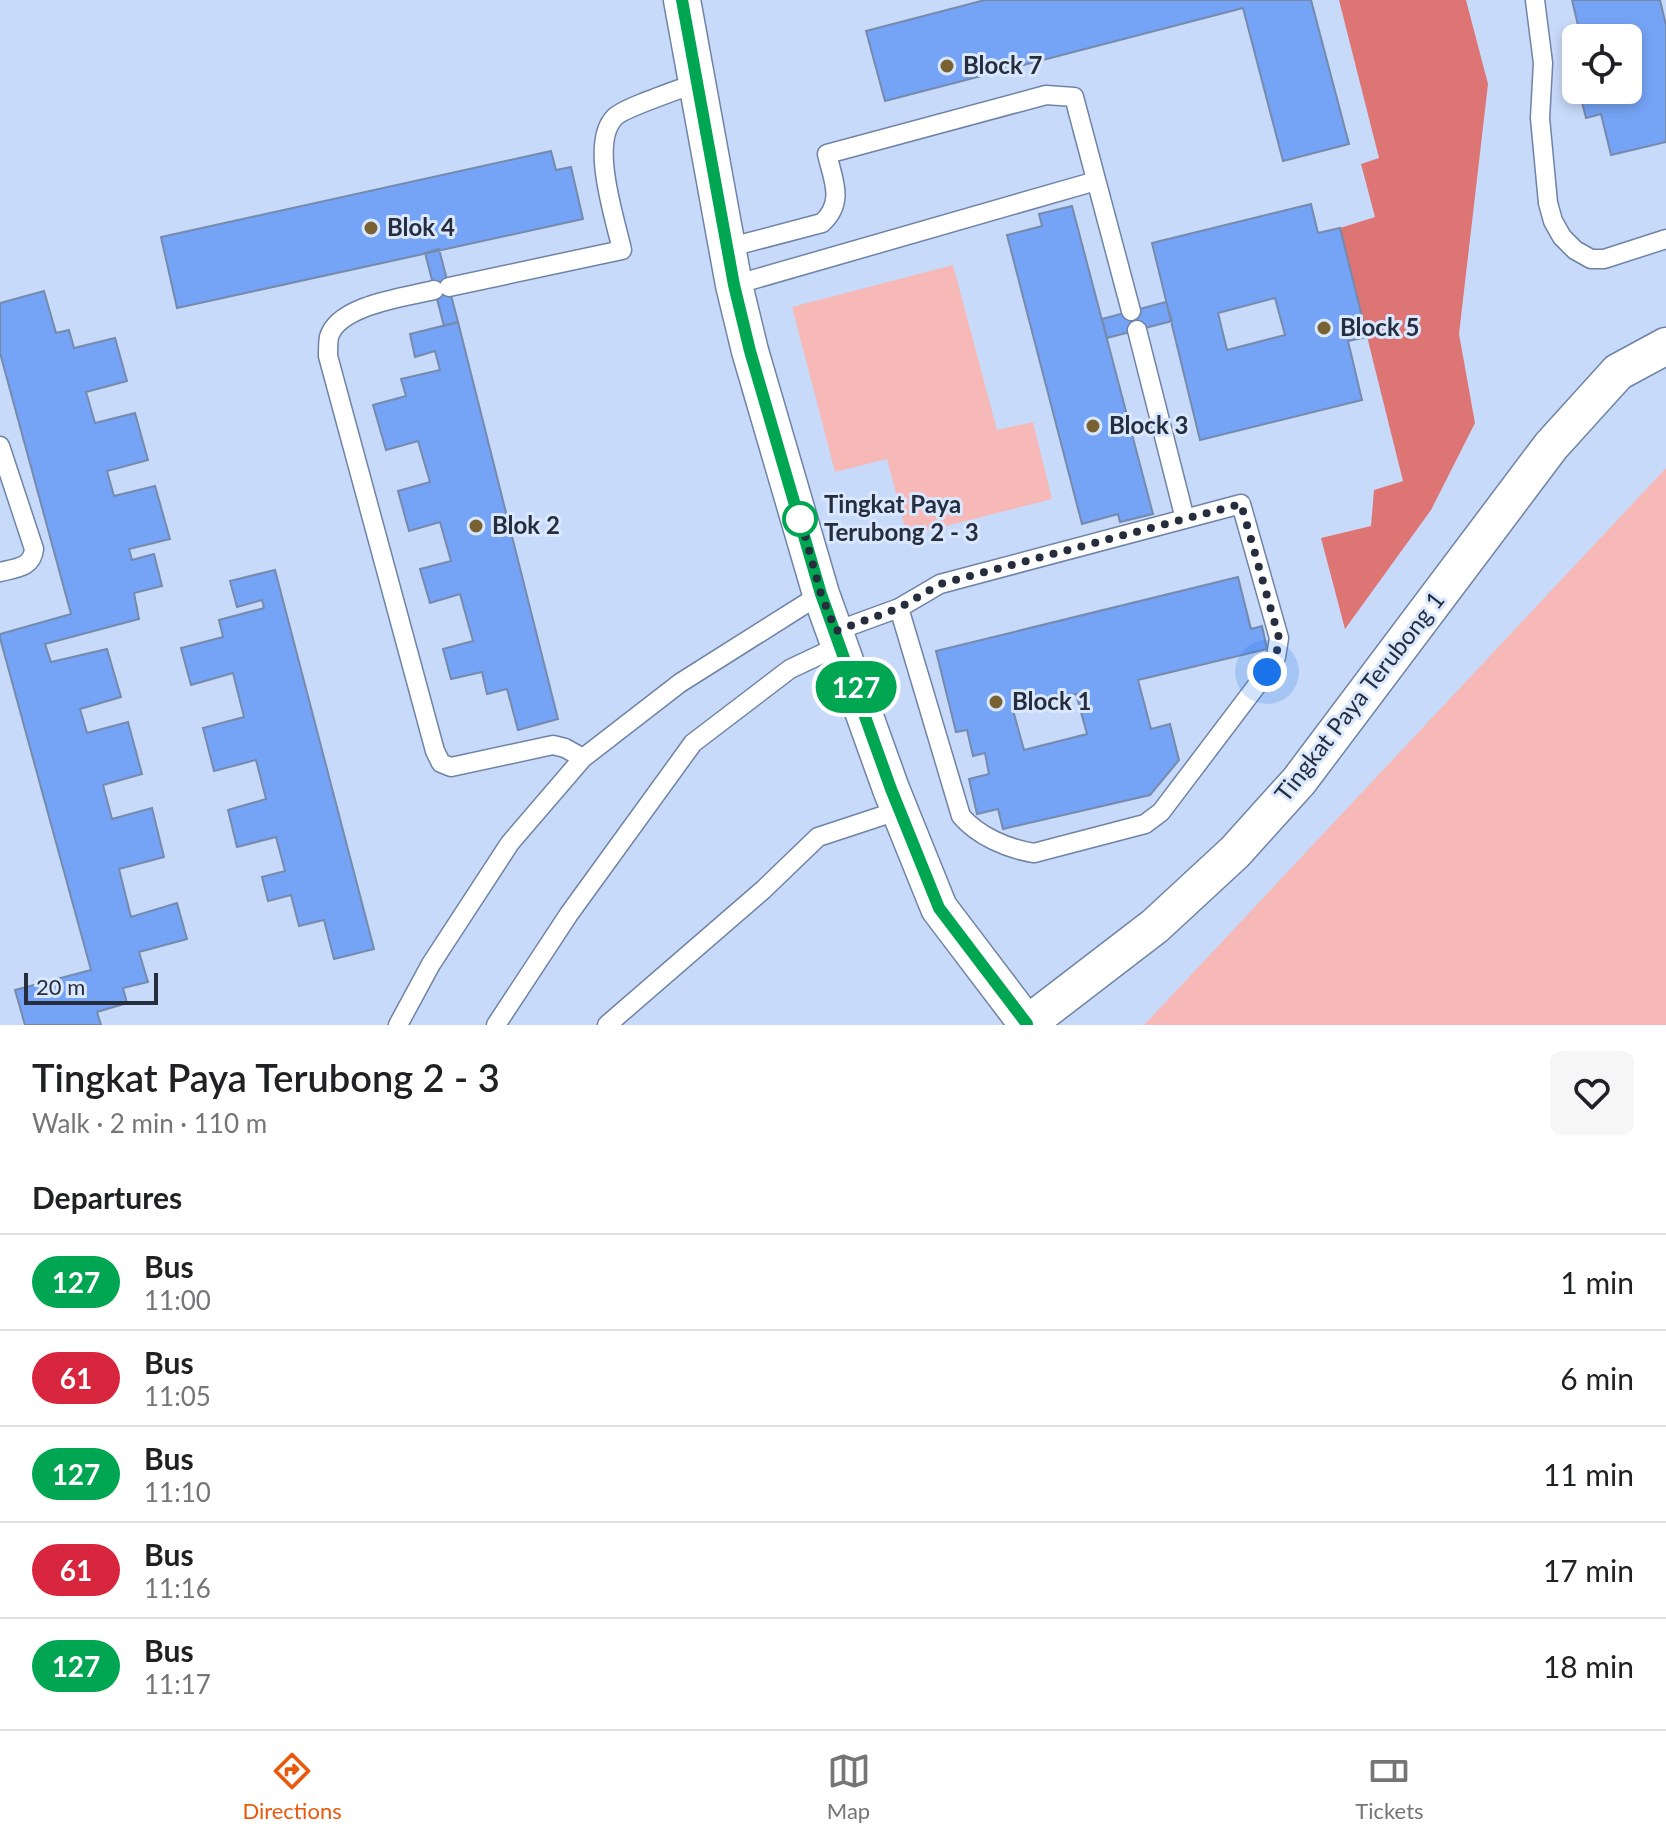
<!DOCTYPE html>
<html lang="en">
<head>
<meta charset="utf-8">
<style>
	body { margin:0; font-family:Lato,sans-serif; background:#f6f6f6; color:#202124; height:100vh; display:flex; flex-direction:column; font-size:30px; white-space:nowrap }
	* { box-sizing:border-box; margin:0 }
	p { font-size:26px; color:#757577 }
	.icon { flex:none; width:44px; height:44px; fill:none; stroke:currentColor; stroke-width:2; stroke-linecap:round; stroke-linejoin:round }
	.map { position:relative; height:1025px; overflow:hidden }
	.sheet { display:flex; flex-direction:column; background:#fff; flex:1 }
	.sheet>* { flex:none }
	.badge { padding:0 16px; border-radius:26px; font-size:28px; line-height:52px }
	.fabs { position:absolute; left:1562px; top:24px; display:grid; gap:16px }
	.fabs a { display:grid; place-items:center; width:80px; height:80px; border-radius:12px; background:#fff; box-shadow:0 4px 12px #0003; font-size:40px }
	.scale { position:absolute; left:24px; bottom:20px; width:134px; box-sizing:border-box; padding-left:8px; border:4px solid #262e3d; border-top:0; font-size:22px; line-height:28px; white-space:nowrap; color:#262e3d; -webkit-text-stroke:6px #d9e7ff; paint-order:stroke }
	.you { position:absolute; width:40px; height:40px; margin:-20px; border:6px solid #fff; border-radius:50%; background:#1a73e8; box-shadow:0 0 0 12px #1a73e833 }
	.map>.badge { position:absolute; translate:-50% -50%; box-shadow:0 0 0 4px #fff }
	h2 { padding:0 32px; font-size:30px; line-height:72px }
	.round { display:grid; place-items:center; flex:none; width:84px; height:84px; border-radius:12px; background:#f6f6f6 }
	.headline { display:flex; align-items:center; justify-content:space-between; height:136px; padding:0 32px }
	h1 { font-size:38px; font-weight:600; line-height:60px }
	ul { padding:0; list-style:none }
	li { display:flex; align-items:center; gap:24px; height:96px; padding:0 32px; border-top:2px solid #e0e0e0 }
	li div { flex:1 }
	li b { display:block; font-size:30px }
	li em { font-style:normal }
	li .badge { min-width:88px; font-weight:700; text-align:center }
	.tab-bar { display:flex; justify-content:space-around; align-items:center; height:112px; border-top:2px solid #e0e0e0; background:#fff; font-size:22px; color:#757577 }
	.tab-bar a { display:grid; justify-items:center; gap:4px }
	.tab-bar .current { color:#ea580c }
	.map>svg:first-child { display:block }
	.green { fill:#f6b9b7 }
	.forest { fill:#dd7574 }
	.building { fill:#75a3f5; stroke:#768aae; stroke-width:2; fill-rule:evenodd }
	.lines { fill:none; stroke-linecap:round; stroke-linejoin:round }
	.lane-casing { stroke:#6f83a6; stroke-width:21 }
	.street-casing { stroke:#6f83a6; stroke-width:39 }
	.lane { stroke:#fff; stroke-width:18 }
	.street { stroke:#fff; stroke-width:36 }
	.line-casing { stroke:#fff; stroke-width:18 }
	.line { stroke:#00a651; stroke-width:12 }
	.walk { stroke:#262e3d; stroke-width:8; stroke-dasharray:0 14.4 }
	.poi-dot { fill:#7a6132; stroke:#d9e7ff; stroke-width:3 }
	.stop-dot { fill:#fff; stroke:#00a651; stroke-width:4 }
	.labels { text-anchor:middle; stroke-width:6; stroke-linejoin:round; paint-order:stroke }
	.poi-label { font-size:24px; font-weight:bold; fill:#262e3d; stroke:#d9e7ff; text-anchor:start }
	.stop-label { font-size:24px; font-weight:bold; fill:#262e3d; stroke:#d9e7ff; text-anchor:start }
	.street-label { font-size:24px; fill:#262e3d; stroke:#d9e7ff }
</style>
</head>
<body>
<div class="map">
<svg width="1666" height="1025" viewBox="0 0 1666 1025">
	<rect width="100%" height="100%" fill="#c8daf9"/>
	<!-- green -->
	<path class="green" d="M953,265l44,165 36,-8 19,77 -145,37 -20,-77 -52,13 -43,-165z
		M1666,468v557h-522z"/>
	<!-- forest -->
	<path class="forest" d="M1339,0h127l22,84 -29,250 16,89 -44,87 -86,119 -24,-91 50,-12 3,-36 29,-9 -63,-253 35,-11 -14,-53 18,-6z"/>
	<!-- building -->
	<path class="building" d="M985,0h326l38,144 -66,17 -40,-153 -358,93 -19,-70z
		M1572,0h88l6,25v117l-55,13 -10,-41 -15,4 -7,-28h49v-52h-47z
		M551,151l5,19 15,-3 12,52 -406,89 -16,-71z
		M1311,204l7,29 22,-5 27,109 -19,4 14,59 -162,40 -48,-197zM1275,298l10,37 -58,15 -9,-37z
		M1072,206l81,308 -33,8 -2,-8 -36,10 -75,-289 35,-9 -3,-12z
		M439,249l19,73 -14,4 -19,-73z
		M44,291l12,42 13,-3 5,18 41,-10 12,43 -41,11 9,31 40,-10 13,47 -41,11 7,25 41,-10 15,53 -41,10 3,11 22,-6 8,32 -28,7 5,26 -94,25 6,18 56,-13 14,48 -41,12 7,24 41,-11 14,52 -39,11 9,34 40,-11 12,49 -45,12 12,48 46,-14 10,36 -48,13 9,30 -25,6 4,15 -30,9 4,13h-76l-10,-35 76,-20 -91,-332v-4l71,-20 -71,-261v-50z
		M1166,302l6,19 -65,17 -5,-19z
		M458,322l100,397 -40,11 -11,-41 -20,5 -5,-22 -31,7 -8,-30 30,-8 -13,-47 -30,9 -10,-34 31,-8 -11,-39 -31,9 -11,-40 32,-9 -12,-41 -32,9 -13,-45 33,-9 -5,-17 39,-9 -5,-19 -20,6 -5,-23z
		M275,570l99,379 -40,10 -10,-39 -25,6 -8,-31 -23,6 -6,-24 23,-6 -9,-34 -39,10 -9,-37 38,-11 -10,-39 -42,11 -11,-43 41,-11 -11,-44 -42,12 -10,-37 42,-11 -4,-17 45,-12 -2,-8 -25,7 -7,-26z
		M1238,577l13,52 11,-3 5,23 -129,31 13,49 19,-5 9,36 -29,35 -147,34 -5,-20 -21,5 -8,-35 20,-5 -4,-21 -12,3 -6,-26 -11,2 -20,-81zM1076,694l11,40 -63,16 -11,-40z"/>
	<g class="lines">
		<defs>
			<path id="lane" d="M1535,0l8,63 -3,55 8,85 5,18 9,16 13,13 16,9h13l62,-20
				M727,248l95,-25c23,-21 11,-43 5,-69l219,-59 28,2 57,214
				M734,285l362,-104
				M449,287l173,-37c-7,-32 -33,-108 -7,-133 8,-9 66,-28 81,-34
				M434,290c-28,7 -96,15 -105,47 -1,5 -1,13 -1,19l107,395 6,12 10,4 102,-22 12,3 18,10
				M1137,330l48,189
				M0,446l34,103c-2,19 -18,19 -34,23
				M836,631l63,-23 41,-24 301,-80 38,134 -3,19 -9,15 -106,140 -16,12 -111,29c-26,-4 -56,-17 -73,-37l-62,-208
				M398,1025l33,-61 79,-121 73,-85 97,-75 141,-89
				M496,1025l73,-111 124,-171 97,-74 51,-24
				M607,1025l156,-135 55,-53 82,-27"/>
			<path id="street" d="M682,0l52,285 16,66 71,243 70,195 48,119 88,116
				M1026,1025l129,-99 80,-74 64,-71 252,-335 67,-74 48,-26"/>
		</defs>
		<!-- lane casing -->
		<use href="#lane" class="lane-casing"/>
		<!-- street casing -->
		<use href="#street" class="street-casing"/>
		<!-- lane -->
		<use href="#lane" class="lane"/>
		<!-- street -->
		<use href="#street" class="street"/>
	</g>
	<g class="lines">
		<defs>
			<path id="line" d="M682,0l52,285 16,66 71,243 70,195 48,119 88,116"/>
		</defs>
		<!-- line casing -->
		<use href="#line" class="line-casing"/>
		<!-- line -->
		<use href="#line" class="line"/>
		<!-- walk -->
		<path class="walk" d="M800,519l-1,-5 22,80 15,37 63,-23 41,-24 301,-80 38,134 -3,19 -9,15"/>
	</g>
	<!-- markers -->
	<g class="poi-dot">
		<circle cx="947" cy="66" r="8"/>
		<circle cx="371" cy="228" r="8"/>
		<circle cx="1324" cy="328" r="8"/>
		<circle cx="1093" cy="426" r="8"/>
		<circle cx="476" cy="526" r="8"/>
		<circle cx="996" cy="702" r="8"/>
	</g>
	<circle class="stop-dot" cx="800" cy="519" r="16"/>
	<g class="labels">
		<!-- poi labels -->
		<g class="poi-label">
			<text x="963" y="74">Block 7</text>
			<text x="387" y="236">Blok 4</text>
			<text x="1340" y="336">Block 5</text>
			<text x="1109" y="434">Block 3</text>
			<text x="492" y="534">Blok 2</text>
			<text x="1012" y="710">Block 1</text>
		</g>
		<!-- stop labels -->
		<g class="stop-label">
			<text x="824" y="513">Tingkat Paya<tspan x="824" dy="28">Terubong 2 - 3</tspan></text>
		</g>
		<!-- street labels -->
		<g class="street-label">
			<text transform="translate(1360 697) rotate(-52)" y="8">Tingkat Paya Terubong 1</text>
		</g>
	</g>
</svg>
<div class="fabs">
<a><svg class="icon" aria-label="locate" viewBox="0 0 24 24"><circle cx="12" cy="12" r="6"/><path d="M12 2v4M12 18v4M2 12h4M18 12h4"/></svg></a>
</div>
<div class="scale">20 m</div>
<div class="you" style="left:1267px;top:672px"></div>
<b class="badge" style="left:856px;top:687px;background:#00a651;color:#fff">127</b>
</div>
<section class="sheet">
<div class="headline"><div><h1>Tingkat Paya Terubong 2 - 3</h1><p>Walk · 2 min · 110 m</p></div><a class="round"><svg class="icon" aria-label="heart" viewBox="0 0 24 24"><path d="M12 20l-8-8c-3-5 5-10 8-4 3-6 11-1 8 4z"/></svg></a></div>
<h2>Departures</h2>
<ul>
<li><span class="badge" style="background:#00a651;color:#fff">127</span><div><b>Bus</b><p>11:00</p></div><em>1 min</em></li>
<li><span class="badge" style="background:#d7263d;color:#fff">61</span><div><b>Bus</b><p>11:05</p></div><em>6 min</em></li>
<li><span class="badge" style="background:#00a651;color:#fff">127</span><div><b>Bus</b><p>11:10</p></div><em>11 min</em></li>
<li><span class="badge" style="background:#d7263d;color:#fff">61</span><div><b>Bus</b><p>11:16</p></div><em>17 min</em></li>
<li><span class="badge" style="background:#00a651;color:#fff">127</span><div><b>Bus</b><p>11:17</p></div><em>18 min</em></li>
</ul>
</section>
<nav class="tab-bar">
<a class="current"><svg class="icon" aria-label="directions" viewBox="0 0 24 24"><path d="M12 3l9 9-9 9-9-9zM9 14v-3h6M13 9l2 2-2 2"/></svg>Directions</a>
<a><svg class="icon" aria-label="map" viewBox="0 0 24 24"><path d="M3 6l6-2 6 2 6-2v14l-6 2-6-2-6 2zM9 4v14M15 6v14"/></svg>Map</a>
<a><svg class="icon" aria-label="tickets" viewBox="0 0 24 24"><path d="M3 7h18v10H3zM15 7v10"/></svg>Tickets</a>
</nav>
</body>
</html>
